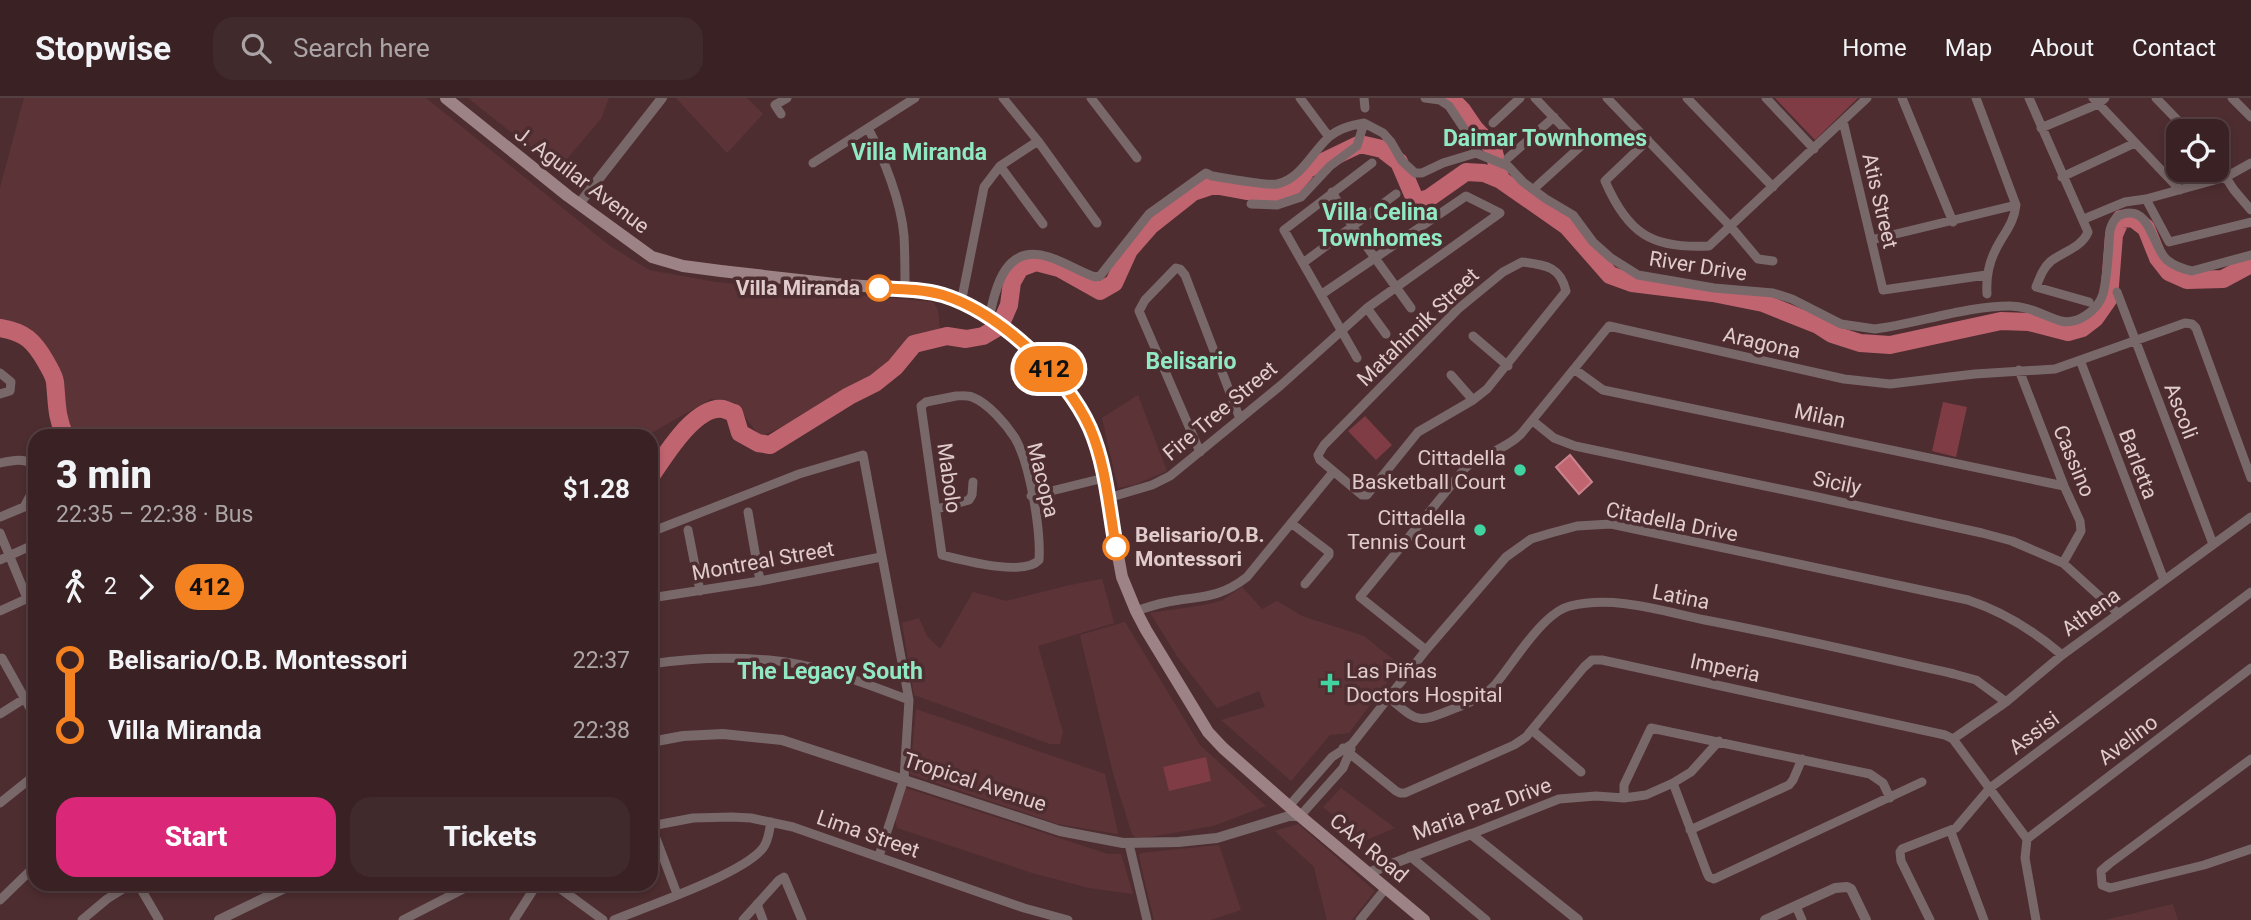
<!DOCTYPE html>
<html lang="en">
<head>
<meta charset="utf-8">
<style>
	body { margin:0; font-family:Roboto,sans-serif; background:#412a2c; color:#f1f3f6; height:100vh; display:flex; flex-direction:column; font-size:26px; white-space:nowrap }
	* { box-sizing:border-box; margin:0 }
	p { font-size:23px; color:#aba4a6 }
	.icon { flex:none; width:38px; height:38px; fill:none; stroke:currentColor; stroke-width:2; stroke-linecap:round; stroke-linejoin:round }
	.map { position:relative; flex:1; overflow:hidden }
	.side { position:absolute; left:28px; top:331px; width:630px; height:462px; display:flex; flex-direction:column; background:#3a2224; border-radius:21px; box-shadow:0 4px 10px #0003,0 0 0 2px #543f41 }
	.side>* { flex:none }
	.badge { padding:0 14px; border-radius:23px; font-size:24px; line-height:46px }
	.tools { position:absolute; left:2166px; top:21px; display:grid; gap:14px }
	.tools a { display:grid; place-items:center; width:63px; height:63px; border-radius:14px; background:#3a2224; box-shadow:0 4px 10px #0003,0 0 0 2px #543f41; font-size:35px }
	.map>.badge { position:absolute; translate:-50% -50%; box-shadow:0 0 0 4px #fff }
	.legs { display:flex; align-items:center; gap:10px; height:77px; padding:0 28px; font-size:23px }
	.legs p { margin-inline-start:auto }
	.head { display:flex; align-items:center; justify-content:space-between; height:119px; padding:0 28px }
	h1 { font-size:38px; font-weight:800; line-height:52px }
	.cta { display:flex; gap:14px; margin-top:auto; padding:14px 28px }
	.cta a { flex:1; height:80px; border-radius:21px; background:#db2777; color:#fff; font-size:28px; font-weight:800; line-height:80px; text-align:center }
	.cta a+a { background:#412a2c; color:#f1f3f6 }
	ul { padding:0 28px; list-style:none }
	li { display:flex; align-items:center; gap:24px; height:70px; font-size:26px }
	li i { display:grid; place-items:center; width:10px; height:100%; margin:0 9px; background:currentColor }
	li i::after { content:''; width:18px; height:18px; margin:-9px; border:5px solid; border-radius:50%; background:#3a2224 }
	li p { margin-inline-start:auto }
	li:first-child i { background:linear-gradient(#0000 50%,currentColor 0) }
	li:last-child i { background:linear-gradient(currentColor 50%,#0000 0) }
	header { display:flex; align-items:center; gap:42px; box-sizing:border-box; height:98px; padding:0 35px; background:#3a2224; border-bottom:2px solid #543f41 }
	header strong { font-size:33px }
	nav { display:flex; gap:38px; margin-inline-start:auto; font-size:24px }
	.search { width:490px; height:63px; background:#412a2c; display:flex; align-items:center; gap:18px; box-sizing:border-box; padding:0 24px; border-radius:21px; color:#aba4a6; font-size:26px }
	.map>svg:first-child { display:block }
	.built { fill:#5c3438 }
	.green { fill:#7f3c45 }
	.water { fill:#c06470; stroke:#ca838c; stroke-width:2 }
	.lines { fill:none; stroke-linecap:round; stroke-linejoin:round }
	.river { stroke:#c06470; stroke-width:18 }
	.minor { stroke:#796869; stroke-width:9 }
	.tertiary { stroke:#796869; stroke-width:10 }
	.secondary { stroke:#9d8385; stroke-width:12 }
	.line-1-casing { stroke:#fff; stroke-width:16 }
	.line-1 { stroke:#f58220; stroke-width:10 }
	.stop-1-dot { fill:#fff; stroke:#f58220; stroke-width:3.5 }
	.poi-dot { fill:#41d4a1; stroke:#4d2d30; stroke-width:2.5 }
	.labels { text-anchor:middle; stroke-width:7; stroke-linejoin:round; paint-order:stroke }
	.street-label { font-size:21px; fill:#e1cccd; stroke:#4d2d30 }
	.stop-label { font-size:21px; font-weight:bold; fill:#e1cccd; stroke:#4d2d30; text-anchor:end }
	.poi-label { font-size:21px; fill:#e1cccd; stroke:#4d2d30; text-anchor:end }
	.neighbourhood-label { font-size:23px; font-weight:bold; fill:#91e9c4; stroke:#4d2d30 }
</style>
</head>
<body>
<header>
<strong>Stopwise</strong>
<div class="search"><svg class="icon" aria-label="search" viewBox="0 0 24 24"><circle cx="10" cy="10" r="6"/><path d="M15 15l6 6"/></svg>Search here</div>
<nav><a>Home</a><a>Map</a><a>About</a><a>Contact</a></nav>
</header>
<div class="map">
<svg width="2251" height="822" viewBox="0 0 2251 822">
	<rect width="100%" height="100%" fill="#4d2d30"/>
	<!-- built -->
	<path class="built" d="M24,0h402l184,148 39,24 67,12 217,20 5,8 2,21 -27,6 -45,43 -33,22 -75,35 -25,-34 -24,-4 -65,37h-581l-5,-10 -6,-27v-20l-20,-38 -34,-14v-139z
		M468,0h141l-8,21 -43,50z
		M676,0h71l16,16 -36,39z
		M1138,297l29,76 -33,14 -16,3 -16,-70z
		M1102,481l12,44 -76,23 25,86 -3,12h-10l-136,-49 -12,-72 17,-5 8,18 13,13 33,-57 33,9 64,-16z
		M1242,489l20,22 15,-8 25,15 62,20 36,29 -51,68 -19,2 -39,46 -70,-61 44,-13 -6,-16 -42,17 -40,-52 -27,-43 54,-8 17,-4z
		M1125,524l75,123 66,61 -53,20 -68,12 -10,-1 -3,-3 -18,-57 -34,-142z
		M916,611l189,65 13,59 -1,1 -59,-10 -148,-50z
		M906,690l202,66h13l12,40 -44,-6 -57,-15 -135,-45 -2,-10z
		M1341,690l54,40 -31,13 -41,-34z
		M1298,726l77,67 -23,29h-25l-13,-53 -39,-36z
		M1219,747l22,65 -30,10h-57l-13,-54 -2,-11 2,-2z
		M2173,806l5,16h-73z"/>
	<!-- green -->
	<path class="green" d="M1775,0h83l-43,42z
		M1943,304l24,5 -11,50 -24,-6z
		M1365,318l27,29 -16,15 -28,-29z
		M1206,659l5,24 -42,10 -6,-24z"/>
	<!-- water -->
	<path class="water" d="M1570,357l22,27 -13,12 -23,-27z"/>
	<g class="lines">
		<!-- river -->
		<path class="river" d="M1450,0l12,12 13,19 18,19 7,29
			M0,230c25,4 34,13 46,34 3,6 8,13 9,20 2,20 1,35 10,54
			M651,378c14,-20 44,-71 72,-67 4,1 7,3 11,4l6,20 18,10 12,2 79,-49 26,-13 20,-16 19,-23 33,-8 19,3 17,-3 12,-7 8,-10 6,-14 3,-23 8,-14 16,-6 23,6 41,23 14,-8 15,-33 21,-24 43,-34 21,-7 49,9h18l12,-7 15,-18 52,-25 22,5 17,13 15,35 6,4 9,-3 37,-26 18,1 17,7 66,46 43,49 22,8 81,10 50,10 55,22 14,9 28,9 30,2 111,-24 28,1 39,10 14,-4 13,-10 14,-20 5,-63 7,-16 12,-1 13,10 12,30 11,14 18,8 36,-1 28,-15"/>
		<!-- minor -->
		<path class="minor" d="M1003,0l35,43 59,82
			M1091,0l46,60
			M1300,0l29,39
			M1364,0l1,10
			M1425,0l15,2 9,6 26,39 1,8
			M1535,0l46,48 -44,40
			M1607,0l124,129 27,32 15,2
			M1687,0l86,89
			M1766,0l48,51
			M1902,0l51,124
			M1976,0l40,107c-2,19 -13,29 -21,46 -7,14 -9,27 -8,43
			M2029,0l59,134c-6,15 -25,20 -37,29 -8,7 -11,16 -15,26l53,15
			M2093,0l87,92
			M2156,0l32,33
			M2232,0l19,19
			M781,16l-6,-9 12,-7
			M1843,23l40,169 103,-15
			M1493,25l27,-25
			M868,30c16,31 33,73 36,108 1,18 1,36 1,54
			M2041,30l57,-24 7,-6
			M1648,42l-43,41c23,53 47,68 104,65l158,-148
			M1508,60l46,-41
			M813,65l102,-65
			M2217,66l17,26 17,20
			M1000,68l43,58
			M2062,79l73,-34
			M1332,94l20,34 59,82
			M2146,101l23,43 82,-20
			M1251,106l26,1 24,-8 29,-31 27,-20 7,-23
			M2084,121l41,-17 21,-3 80,-22 25,-14
			M1871,142l145,-35
			M1522,164c23,3 38,4 44,29l-79,98 -14,11 -55,32 -51,63h-5l-42,-35 -2,-5 6,-10 134,-136 45,-37z
			M1303,165l93,-69
			M2117,194l96,252
			M961,205l23,-116 16,-21 38,-25
			M1367,210l19,26
			M989,220c7,-33 17,-75 60,-61 16,5 31,15 46,20l5,-1 49,-62 57,-41 6,3c15,2 53,10 65,8 24,-5 35,-32 52,-47 9,-8 23,-12 35,-14l19,10 8,9 11,19 13,12h7l21,-10 33,-10 32,13 15,16 23,17 27,16 20,27 18,16 27,17 76,13 59,5 19,6 49,25 34,5 13,-2c40,-7 82,-21 122,-21 19,0 34,10 51,15 17,4 37,-11 42,-27 5,-19 5,-43 7,-64 2,-7 5,-14 13,-16 28,-8 29,33 44,46 7,6 16,9 25,11l59,-16
			M1473,238l35,30
			M1357,260l-73,-128 88,-67
			M2080,262l84,220
			M1574,271l29,21 461,96
			M2019,272l45,116 16,35 1,10 -18,32
			M0,275l11,9 -1,9 -10,3
			M1451,277l22,25
			M956,298c5,0 11,-1 16,1 16,6 34,27 43,41 15,26 26,92 24,122 -15,17 -76,0 -97,-5l-21,-149 5,-4z
			M1533,323l21,17 21,8 238,50 169,37 30,8 51,22 56,51
			M1200,354l-61,-141 6,-11 31,-32 4,1 5,6 55,144
			M0,365c14,-3 23,-5 35,2
			M1031,398l73,-18
			M1108,400l44,-13 18,-9 110,-90 87,-78 133,-95 -34,-17 -144,98
			M937,411l32,-9 3,-5 1,-13
			M748,414l12,69
			M0,419l24,-10 11,-20
			M1291,425l38,29v3l-24,29
			M688,432l12,61
			M651,434l148,-58 64,-19 46,245 -5,79 -25,77
			M0,435l27,65
			M0,462l35,-16
			M651,500l109,-17 121,-24
			M0,513l35,-16
			M1136,513c9,-3 18,-6 27,-8 35,-8 53,-2 84,-26l86,-105
			M1426,552l-66,-53 106,-130c18,-13 40,-18 55,-33l88,-108 235,53 46,5 85,-10 80,-5 130,-46 7,1 4,4 55,150
			M2,560l33,59
			M651,566c39,-6 79,-7 118,-4 48,4 95,23 140,40
			M1388,599c30,25 28,27 65,12 14,-5 30,-12 41,-23 19,-22 48,-73 76,-80 44,-11 92,5 135,14 84,16 166,35 249,54l22,6 30,22
			M0,616l35,-22
			M1533,633l48,41
			M1953,641l53,-37 56,-47 189,-138
			M1343,650l53,43 4,2h5l109,-48 12,-8 58,-70 8,-7h10l343,75 8,4 74,100 -2,19 11,62
			M2251,661l-142,105 -8,7 1,14 8,3 94,-23 47,-16
			M1673,685l34,90 2,4 5,2 208,-97
			M1624,700v-13l27,-57 219,46 13,9 7,15
			M0,705l35,-28
			M1289,708l43,-49 20,-13 74,-94 80,-93 25,-18 20,-6 26,-7 34,-2 357,76c36,12 65,30 94,55
			M1300,718l43,-48 8,-19
			M651,727l26,69
			M651,728l42,-8 39,-1 19,1 42,9 231,81 44,12
			M1690,732l99,-45 4,-5 9,-21
			M1951,734l33,88
			M1471,736l88,-35 37,-3 28,2 22,-3 27,-12 18,-11 28,-31
			M2027,741l224,-171
			M1129,746l18,76
			M1410,758l76,64
			M138,786l21,36
			M554,786l49,36
			M0,802l35,-34
			M757,806l6,16
			M1796,808l6,14
			M82,822l25,-21 24,-15
			M403,822l70,-36
			M514,822l23,-36
			M614,822c34,-14 129,-46 149,-72 6,-8 6,-17 8,-26
			M743,822l36,-40 5,-3 18,43
			M1360,822l26,-32
			M1930,822l-29,-59 -1,-9 2,-3 54,-21 34,-40 261,-196"/>
		<!-- tertiary -->
		<path class="tertiary" d="M579,106l83,-106
			M651,644l32,-6 40,-2 59,6 278,91 63,12 55,-1 39,-4 72,-22h11
			M1368,775l103,-39 107,86
			M219,822l74,-36
			M1765,822l70,-32 12,-1 4,2 15,31"/>
		<!-- secondary -->
		<path class="secondary" d="M446,0l122,98 84,61 31,9 38,5 114,13 85,6 24,6 17,7 28,15 21,15 25,21 17,18 26,35 12,20 11,37 21,113 14,34 10,19 62,102 15,16 77,68 124,104"/>
	</g>
	<g class="lines">
		<defs>
			<path id="line-1" d="M879,190c21,1 43,1 64,7 55,17 123,80 147,133 16,37 19,80 26,119"/>
		</defs>
		<!-- line-1 casing -->
		<use href="#line-1" class="line-1-casing"/>
		<!-- line-1 -->
		<use href="#line-1" class="line-1"/>
	</g>
	<!-- markers -->
	<g class="stop-1-dot">
		<circle cx="879" cy="190" r="12"/>
		<circle cx="1116" cy="449" r="12"/>
	</g>
	<g class="poi-dot">
		<circle cx="1520" cy="372" r="7"/>
		<circle cx="1480" cy="432" r="7"/>
		<path d="M1326.5 574.5h7v7h7v7h-7v7h-7v-7h-7v-7h7z"/>
	</g>
	<g class="labels">
		<!-- street labels -->
		<g class="street-label">
			<text transform="translate(582 82) rotate(37)" y="7">J. Aguilar Avenue</text>
			<text transform="translate(1880 103) rotate(77)" y="7">Atis Street</text>
			<text transform="translate(1698 168) rotate(9)" y="7">River Drive</text>
			<text transform="translate(1418 229) rotate(-44)" y="7">Matahimik Street</text>
			<text transform="translate(1762 245) rotate(13)" y="7">Aragona</text>
			<text transform="translate(1220 313) rotate(-40)" y="7">Fire Tree Street</text>
			<text transform="translate(2181 313) rotate(69)" y="7">Ascoli</text>
			<text transform="translate(1820 318) rotate(12)" y="7">Milan</text>
			<text transform="translate(2074 363) rotate(67)" y="7">Cassino</text>
			<text transform="translate(2138 366) rotate(69)" y="7">Barletta</text>
			<text transform="translate(949 380) rotate(82)" y="7">Mabolo</text>
			<text transform="translate(1043 382) rotate(76)" y="7">Macopa</text>
			<text transform="translate(1837 385) rotate(12)" y="7">Sicily</text>
			<text transform="translate(1672 424) rotate(11)" y="7">Citadella Drive</text>
			<text transform="translate(763 463) rotate(-10)" y="7">Montreal Street</text>
			<text transform="translate(1681 499) rotate(11)" y="7">Latina</text>
			<text transform="translate(2091 514) rotate(-36)" y="7">Athena</text>
			<text transform="translate(1725 570) rotate(12)" y="7">Imperia</text>
			<text transform="translate(2034 635) rotate(-37)" y="7">Assisi</text>
			<text transform="translate(2128 642) rotate(-37)" y="7">Avelino</text>
			<text transform="translate(975 684) rotate(18)" y="7">Tropical Avenue</text>
			<text transform="translate(1482 711) rotate(-20)" y="7">Maria Paz Drive</text>
			<text transform="translate(868 736) rotate(19)" y="7">Lima Street</text>
			<text transform="translate(1369 750) rotate(40)" y="7">CAA Road</text>
		</g>
		<!-- stop labels -->
		<g class="stop-label">
			<text x="860" y="197">Villa Miranda</text>
			<text x="1135" y="444" text-anchor="start">Belisario/O.B.<tspan x="1135" dy="24">Montessori</tspan></text>
		</g>
		<!-- poi labels -->
		<g class="poi-label">
			<text x="1506" y="367">Cittadella<tspan x="1506" dy="24">Basketball Court</tspan></text>
			<text x="1466" y="427">Cittadella<tspan x="1466" dy="24">Tennis Court</tspan></text>
			<text x="1346" y="580" text-anchor="start">Las Piñas<tspan x="1346" dy="24">Doctors Hospital</tspan></text>
		</g>
		<!-- neighbourhood labels -->
		<g class="neighbourhood-label">
			<text x="1545" y="48">Daimar Townhomes</text>
			<text x="919" y="62">Villa Miranda</text>
			<text x="1380" y="122">Villa Celina<tspan x="1380" dy="26">Townhomes</tspan></text>
			<text x="1191" y="271">Belisario</text>
			<text x="830" y="581">The Legacy South</text>
		</g>
	</g>
</svg>
<div class="tools">
<a><svg class="icon" aria-label="locate" viewBox="0 0 24 24"><circle cx="12" cy="12" r="6"/><path d="M12 2v4M12 18v4M2 12h4M18 12h4"/></svg></a>
</div>
<b class="badge" style="left:1049px;top:271px;background:#f58220;color:#111">412</b>
<section class="side">
<div class="head"><div><h1>3 min</h1><p>22:35 – 22:38 · Bus</p></div><b>$1.28</b></div>
<div class="legs"><svg class="icon" aria-label="walk" viewBox="0 0 24 24"><circle cx="13" cy="4" r="2"/><path d="M13 8l-2 6 4 7M11 14l-3 7M7 12l3-4h3l4 4"/></svg>2<svg class="icon" aria-label="forward" viewBox="0 0 24 24"><path d="M9 5l7 7-7 7"/></svg><b class="badge" style="background:#f58220;color:#111">412</b></div>
<ul>
<li><i style="color:#f58220"></i><b>Belisario/O.B. Montessori</b><p>22:37</p></li>
<li><i style="color:#f58220"></i><b>Villa Miranda</b><p>22:38</p></li>
</ul>
<div class="cta"><a>Start</a><a>Tickets</a></div>
</section>
</div>
</body>
</html>
